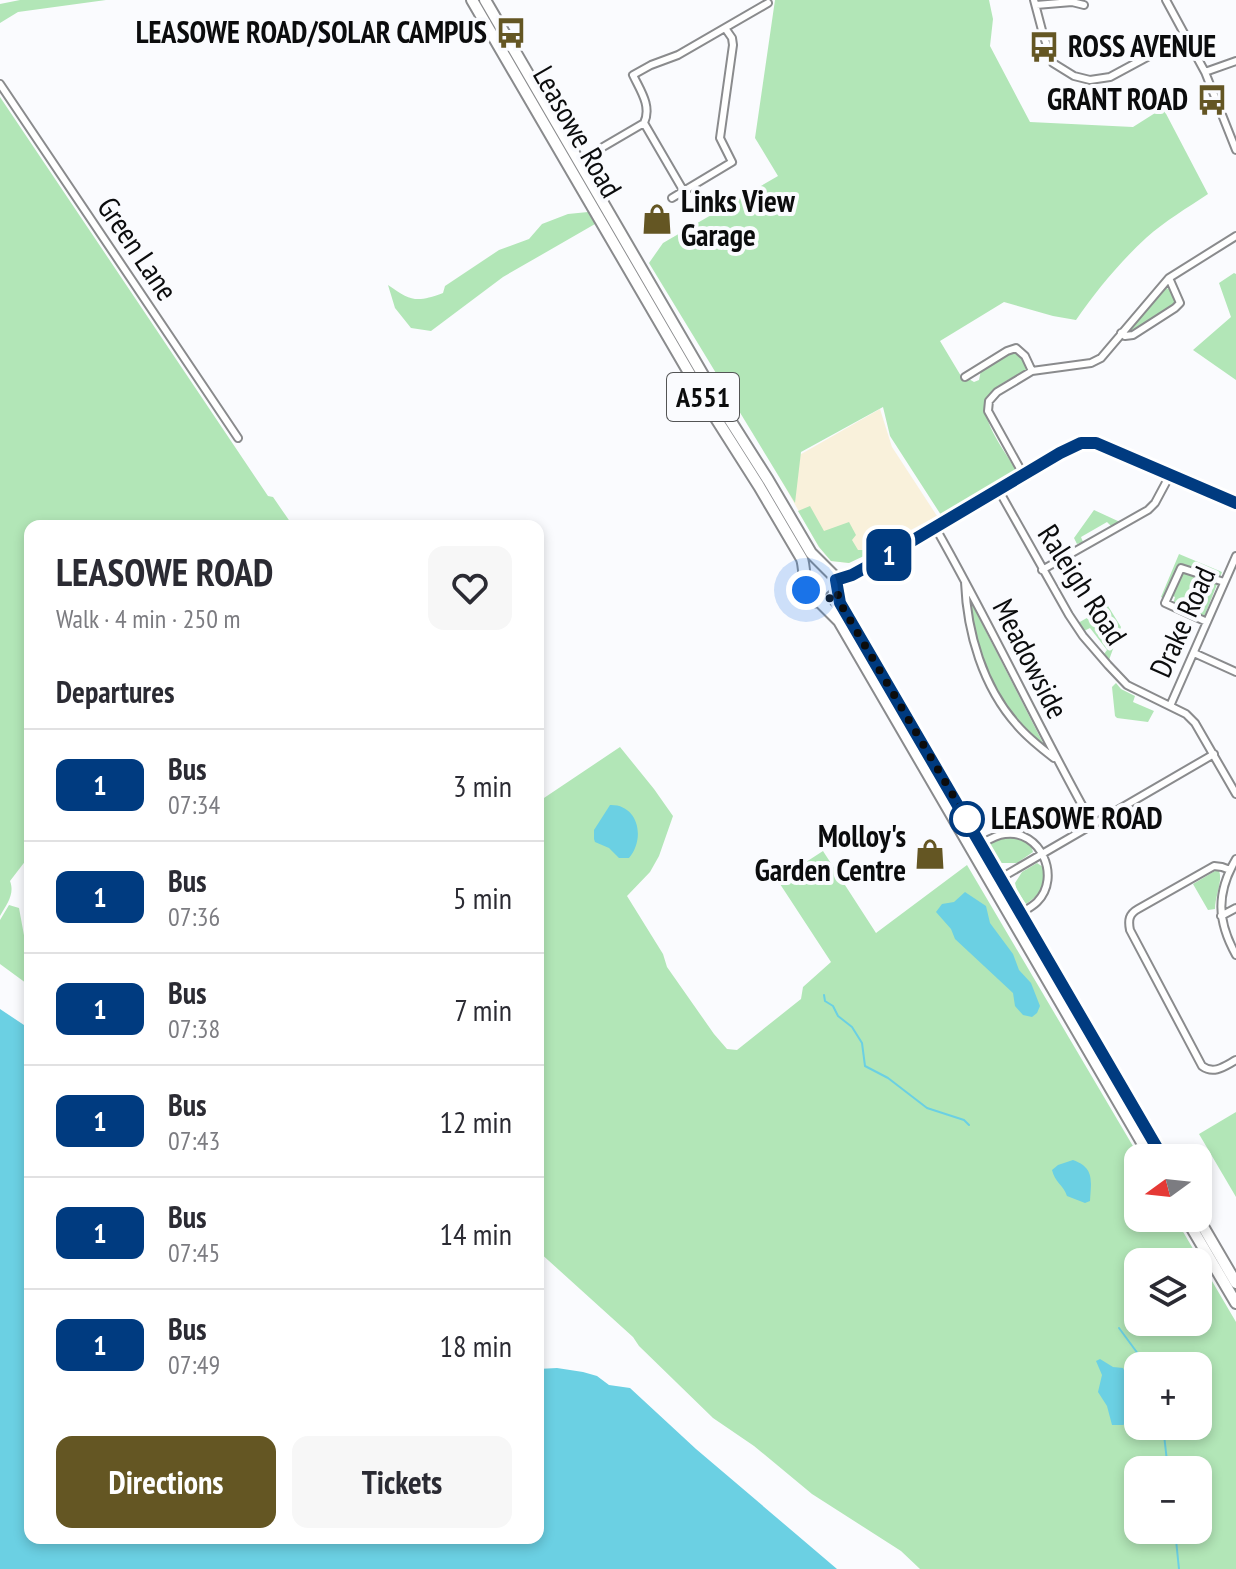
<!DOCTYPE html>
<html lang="en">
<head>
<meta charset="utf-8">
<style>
	body { margin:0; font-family:"PT Sans Narrow",sans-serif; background:#f7f7f7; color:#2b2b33; height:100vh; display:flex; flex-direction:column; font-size:30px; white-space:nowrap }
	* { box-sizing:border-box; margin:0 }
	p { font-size:26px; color:#7c7c81 }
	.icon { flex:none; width:44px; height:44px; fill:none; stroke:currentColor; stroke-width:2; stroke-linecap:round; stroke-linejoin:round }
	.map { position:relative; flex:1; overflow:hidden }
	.panel { position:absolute; left:24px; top:520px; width:520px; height:1024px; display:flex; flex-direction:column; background:#fff; border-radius:16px; box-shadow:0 4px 12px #0003 }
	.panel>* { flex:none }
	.badge { padding:0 16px; border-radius:12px; font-size:28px; line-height:52px }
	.needle { width:52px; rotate:255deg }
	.fabs { position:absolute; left:1124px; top:1144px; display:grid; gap:16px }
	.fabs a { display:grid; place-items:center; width:88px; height:88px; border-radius:16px; background:#fff; box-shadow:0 4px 12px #0003; font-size:40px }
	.you { position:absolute; width:40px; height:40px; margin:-20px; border:6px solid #fff; border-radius:50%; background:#1a73e8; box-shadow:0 0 0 12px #1a73e833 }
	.map>.badge { position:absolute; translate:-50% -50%; box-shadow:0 0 0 4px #fff }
	h2 { padding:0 32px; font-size:30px; line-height:72px }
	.round { display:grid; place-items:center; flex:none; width:84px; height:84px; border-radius:16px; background:#f7f7f7 }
	.headline { display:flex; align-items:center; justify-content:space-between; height:136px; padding:0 32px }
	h1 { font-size:38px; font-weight:800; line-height:60px }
	.cta { display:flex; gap:16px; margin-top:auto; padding:16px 32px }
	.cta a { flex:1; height:92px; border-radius:16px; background:#645623; color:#fff; font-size:32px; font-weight:800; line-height:92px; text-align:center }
	.cta a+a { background:#f7f7f7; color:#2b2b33 }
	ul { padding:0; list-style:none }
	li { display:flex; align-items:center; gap:24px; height:112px; padding:0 32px; border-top:2px solid #e1e1e2 }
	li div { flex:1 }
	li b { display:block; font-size:30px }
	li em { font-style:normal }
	li .badge { min-width:88px; font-weight:700; text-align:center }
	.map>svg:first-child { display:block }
	.education { fill:#f9f1db }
	.green { fill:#b2e6b7; fill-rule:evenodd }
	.water { fill:#6bd0e3 }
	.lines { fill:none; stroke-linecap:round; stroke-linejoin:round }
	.stream { stroke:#6bd0e3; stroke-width:2 }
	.minor-casing { stroke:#8a8b8d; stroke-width:10 }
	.primary-casing { stroke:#8a8b8d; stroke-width:14 }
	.minor { stroke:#fff; stroke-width:6 }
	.primary { stroke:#fff; stroke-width:10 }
	.line-casing { stroke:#fff; stroke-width:18 }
	.line { stroke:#003b80; stroke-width:12 }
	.walk { stroke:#0b0c0d; stroke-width:8; stroke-dasharray:0 14.4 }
	.stop-dot { fill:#fff; stroke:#003b80; stroke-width:4 }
	.labels { text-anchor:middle; stroke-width:8; stroke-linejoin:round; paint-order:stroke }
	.shield { fill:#fafbfe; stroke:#535455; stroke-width:2 }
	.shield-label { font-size:28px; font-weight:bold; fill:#0b0c0d }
	.poi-label { font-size:30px; font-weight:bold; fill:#0b0c0d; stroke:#fafbfe; text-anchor:end }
	.street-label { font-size:30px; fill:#0b0c0d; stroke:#fafbfe }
	.stop-label { font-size:30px; font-weight:bold; fill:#0b0c0d; stroke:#fafbfe; text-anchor:start }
</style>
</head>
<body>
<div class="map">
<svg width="1236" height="1569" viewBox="0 0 1236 1569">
	<rect width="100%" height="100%" fill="#fafbfe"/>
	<!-- education -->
	<path class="education" d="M880,409l12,38 45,69 -88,47 -18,-2 -12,-14 -44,-78z"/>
	<!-- green -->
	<path class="green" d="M20,0h86l-88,12 -18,11v-19z
		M775,0h214l4,19 -3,27 40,76 103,5 30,-19 45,86c-21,14 -43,27 -62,44 -26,24 -50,53 -70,82l-23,-4 -49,-14 -64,39 24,40 5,-2 5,3 5,-2 2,-10 31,-18 10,5 6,12c-12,7 -30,14 -38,25 -16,20 16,58 26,76l-75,45 -51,-79 -7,-29 -82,45 -6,51 -146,-240 14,-20 115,-67 -23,-38z
		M0,97l268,399 5,1 20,29h-263v329l-20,26c5,13 -3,23 -10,35z
		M588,212l7,12 -92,53 -72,54 -20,-3 -16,-20 -7,-23c23,16 28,18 55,8l2,-7 54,-36 30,-11 13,-15 26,-10z
		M1234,273l2,1v106l-43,-30 38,-33 -12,-34z
		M1166,288l3,1 7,13 -43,30 -3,-3 3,-4z
		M810,506l14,25 25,-9 7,13 -4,5 6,10h8v5l-17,8 -18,-2 -12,-14 -21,-36z
		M1094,510l26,12 -9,4 -4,-4 -26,15 2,5 -6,2 -3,-6z
		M1179,554l43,18 -18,45 -31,-13 2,-7 -8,-4 -3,6 -3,-2z
		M972,604l71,139h-4c-10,-10 -21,-20 -29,-32 -22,-32 -33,-66 -41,-104z
		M1108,606l13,21 -12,33 -5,-6 3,-4 -17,-22 -6,3 -6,-8z
		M1116,683l5,6 14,7 -2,6 21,9 -6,11 -31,-4 -2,-2 -3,-29z
		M620,747l34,42 19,27 -14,40 -9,16 -23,24 36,58 4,13 47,67 13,15 10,1 64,-51 2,-12 28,-25 -51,-78 28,-18 -2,-4 17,-11 53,82 91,-68 173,293h-2v60h37l61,104v247h-316l-19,-18 -89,-57 -58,-48 -41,-28 -74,-72 -6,-9 -95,-86v-449zM1138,1262h60v60h-60zM1138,1366h60v60h-60zM1138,1470h60v60h-60z
		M1015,836c8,3 16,6 18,16l-16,11h-16l-12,-20 12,-6z
		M1037,863l6,4c4,18 -3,28 -17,37l-9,-13 -2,-8 7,-11z
		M1215,871h4c4,9 -4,26 -4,38l-7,1 -15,-26z
		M9,905l10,3 11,60v18l-30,-22v-44z
		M1236,1112v85l-37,-63z"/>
	<!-- water -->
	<path class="water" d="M610,805c28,-1 36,33 19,53h-10l-10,-10 -14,-6 -1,-3v-9z
		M965,892l21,14 4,17 23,31 6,16 12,13 9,23 -3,7 -5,4 -9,-2 -8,-9 -2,-13 -58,-54 -4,-10 -15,-17 6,-8 12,-2z
		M0,1009l30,20v509h508v-169l19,-1 26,4 14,4 12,9 21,3 66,61 141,120h-837z
		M1073,1160c22,8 18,21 17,41l-5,2 -18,-7c-4,-12 -12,-13 -15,-26l6,-5z
		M1100,1359l13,8 10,1 10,21 4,28 -14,8h-11l-5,-19 -9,-14 4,-17 -6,-14z"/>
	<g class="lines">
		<!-- stream -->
		<path class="stream" d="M824,995l1,6 8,5 5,10 14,11 10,16 3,23 23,12 39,30 37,12 5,5
			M1119,1328l28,38
			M1163,1426l5,44
			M1175,1530l4,39"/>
		<defs>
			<path id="minor" d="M1034,0l9,34 10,29 21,13 16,4 20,-3 76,-41
				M1166,0l39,72 31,78
				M1036,5l36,-3 12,3
				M1205,72l31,-11
				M0,84l238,354
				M644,123l39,67
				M579,161l65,-38c8,-17 -4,-33 -11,-48l18,-10 27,-10 90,-52
				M672,198l60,-36 -12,-24 13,-93 -1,-7 -7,-10
				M1121,333l4,3 8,-1 42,-27 5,-5 -11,-25
				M965,377l42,-26 9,-3 9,8 7,15
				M1023,474l-35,-63 1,-10 8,-9 35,-21 59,-8 10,-5 68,-80 67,-42
				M998,489l71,126 14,21 25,29 19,20 59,29 9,9 41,71
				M935,527c56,98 103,200 158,298
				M1042,570l106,-60 7,-7 15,-28
				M836,580l16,-5 38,-21 170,-101 21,-10h15l140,60
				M965,582c2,51 18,105 52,143 11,13 24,23 37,33
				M1207,622l-42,-19 16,-35 43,14
				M1194,653l42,19
				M1170,706l66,-150
				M981,844c7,-4 15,-9 24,-10 35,-5 57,43 32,68 -4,4 -11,8 -16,11
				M1236,859c-20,34 -19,62 0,96
				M1230,870l-8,-3 -8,-1 -76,43c-9,5 -10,11 -8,21l72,136c12,9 23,0 34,-6
				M999,879l215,-125
				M1221,916l15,-8"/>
			<path id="primary" d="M472,0l240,412 47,74 43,73c5,14 -2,43 19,43 8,-1 12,-6 16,-11
				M485,0l236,406 47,74 43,73 24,24 5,26 323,555
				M820,602l19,19 312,537
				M1186,1218l50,85
				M1198,1218l38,65"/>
		</defs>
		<!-- minor casing -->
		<use href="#minor" class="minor-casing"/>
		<!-- primary casing -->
		<use href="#primary" class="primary-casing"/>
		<!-- minor -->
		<use href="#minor" class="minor"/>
		<!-- primary -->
		<use href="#primary" class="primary"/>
	</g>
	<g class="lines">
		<defs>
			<path id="line" d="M1163,1158l-323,-555 -4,-23 16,-5 38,-21 170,-101 21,-10h15l140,60"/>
		</defs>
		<!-- line casing -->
		<use href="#line" class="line-casing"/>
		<!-- line -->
		<use href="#line" class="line"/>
		<!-- walk -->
		<path class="walk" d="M806,590c7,15 22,14 31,1l3,12 127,216"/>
	</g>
	<!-- icons -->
	<defs>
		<symbol id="bus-bare" viewBox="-9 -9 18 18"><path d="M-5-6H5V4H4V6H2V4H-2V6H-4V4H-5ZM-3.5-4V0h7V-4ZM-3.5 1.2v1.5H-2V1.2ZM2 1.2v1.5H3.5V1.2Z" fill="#645623" stroke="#fafbfe" stroke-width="2.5" paint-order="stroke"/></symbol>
		<symbol id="shop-bare" viewBox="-9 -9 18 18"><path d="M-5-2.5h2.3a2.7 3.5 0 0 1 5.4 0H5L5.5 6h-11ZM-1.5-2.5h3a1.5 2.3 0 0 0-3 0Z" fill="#645623" stroke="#fafbfe" stroke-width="2.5" paint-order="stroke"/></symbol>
	</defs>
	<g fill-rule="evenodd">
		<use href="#bus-bare" x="489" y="11" width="44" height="44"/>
		<use href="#bus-bare" x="1022" y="25" width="44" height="44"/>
		<use href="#bus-bare" x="1190" y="78" width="44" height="44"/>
		<use href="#shop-bare" x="635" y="197" width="44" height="44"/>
		<use href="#shop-bare" x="908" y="832" width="44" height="44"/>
	</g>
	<!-- markers -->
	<circle class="stop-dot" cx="967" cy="819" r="16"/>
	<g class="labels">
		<!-- shield labels -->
		<rect class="shield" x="667" y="373" width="72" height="48" rx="6"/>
		<g class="shield-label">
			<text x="703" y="407">A551</text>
		</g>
		<!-- poi labels -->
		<g class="poi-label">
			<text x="487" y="43">LEASOWE ROAD/SOLAR CAMPUS</text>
			<text x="1068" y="57" text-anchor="start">ROSS AVENUE</text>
			<text x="1188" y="110">GRANT ROAD</text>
			<text x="681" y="212" text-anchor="start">Links View<tspan x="681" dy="34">Garage</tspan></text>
			<text x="906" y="847">Molloy's<tspan x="906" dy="34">Garden Centre</tspan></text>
		</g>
		<!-- street labels -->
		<g class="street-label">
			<text transform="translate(577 132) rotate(60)" y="10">Leasowe Road</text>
			<text transform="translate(137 249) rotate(56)" y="10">Green Lane</text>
			<text transform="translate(1082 585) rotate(57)" y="10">Raleigh Road</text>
			<text transform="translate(1183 622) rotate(-66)" y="10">Drake Road</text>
			<text transform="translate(1030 659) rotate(63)" y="10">Meadowside</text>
		</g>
		<!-- stop labels -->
		<g class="stop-label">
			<text x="991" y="829">LEASOWE ROAD</text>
		</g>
	</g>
</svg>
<div class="fabs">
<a><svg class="needle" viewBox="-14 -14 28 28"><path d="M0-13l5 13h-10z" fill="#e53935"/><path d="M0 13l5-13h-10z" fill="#7c7c81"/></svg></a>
<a><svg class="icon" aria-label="layers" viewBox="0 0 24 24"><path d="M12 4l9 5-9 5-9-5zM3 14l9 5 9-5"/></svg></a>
<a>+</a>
<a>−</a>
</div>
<div class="you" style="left:806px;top:590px"></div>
<b class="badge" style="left:889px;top:555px;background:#003b80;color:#fff">1</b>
<section class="panel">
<div class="headline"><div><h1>LEASOWE ROAD</h1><p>Walk · 4 min · 250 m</p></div><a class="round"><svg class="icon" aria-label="heart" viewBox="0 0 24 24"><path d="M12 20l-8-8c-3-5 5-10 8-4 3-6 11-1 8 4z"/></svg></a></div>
<h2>Departures</h2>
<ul>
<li><span class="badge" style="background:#003b80;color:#fff">1</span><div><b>Bus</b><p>07:34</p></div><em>3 min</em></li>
<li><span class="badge" style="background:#003b80;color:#fff">1</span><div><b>Bus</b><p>07:36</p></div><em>5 min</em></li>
<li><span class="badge" style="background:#003b80;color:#fff">1</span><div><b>Bus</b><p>07:38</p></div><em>7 min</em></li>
<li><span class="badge" style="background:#003b80;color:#fff">1</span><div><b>Bus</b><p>07:43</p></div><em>12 min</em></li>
<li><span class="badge" style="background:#003b80;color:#fff">1</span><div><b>Bus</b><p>07:45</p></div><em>14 min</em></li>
<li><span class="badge" style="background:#003b80;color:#fff">1</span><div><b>Bus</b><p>07:49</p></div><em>18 min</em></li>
</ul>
<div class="cta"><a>Directions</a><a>Tickets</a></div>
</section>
</div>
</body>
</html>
